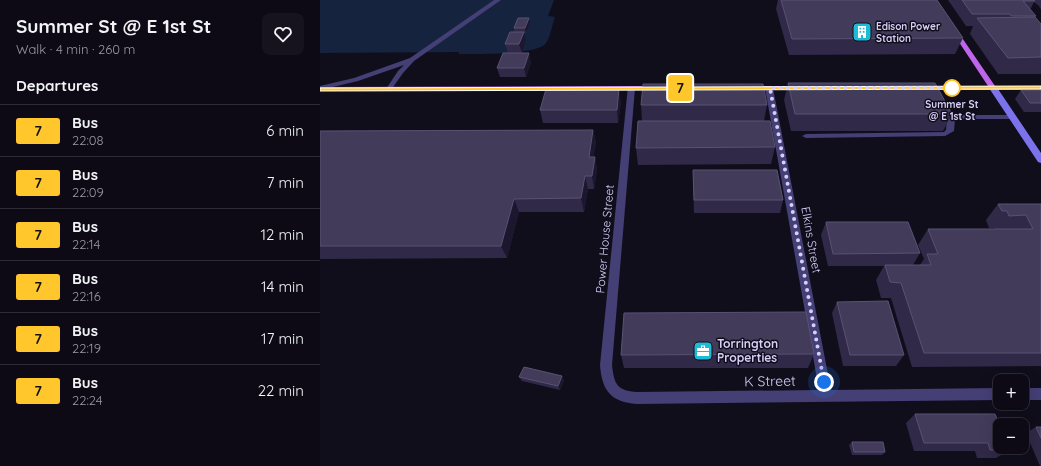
<!DOCTYPE html>
<html lang="en">
<head>
<meta charset="utf-8">
<style>
	body { margin:0; font-family:Quicksand,sans-serif; background:#16131e; color:#f1f3f6; height:100vh; display:flex; flex-direction:column; font-size:15px; white-space:nowrap }
	* { box-sizing:border-box; margin:0 }
	p { font-size:13px; color:#9a9aa0 }
	.icon { flex:none; width:22px; height:22px; fill:none; stroke:currentColor; stroke-width:2; stroke-linecap:round; stroke-linejoin:round }
	.map { position:relative; flex:1; overflow:hidden }
	.drawer { display:flex; flex-direction:column; background:#0d0a15; width:320px }
	.drawer>* { flex:none }
	.badge { padding:0 8px; border-radius:3px; font-size:14px; line-height:26px }
	.tools { position:absolute; left:673px; top:374px; display:grid; gap:8px }
	.tools a { display:grid; place-items:center; width:36px; height:36px; border-radius:8px; background:#0d0a15; box-shadow:0 4px 16px #0002,0 0 0 1px #2d2b34; font-size:20px }
	.you { position:absolute; width:20px; height:20px; margin:-10px; border:3px solid #fff; border-radius:50%; background:#1a73e8; box-shadow:0 0 0 6px #1a73e833 }
	.map>.badge { position:absolute; translate:-50% -50%; box-shadow:0 0 0 2px #fff }
	h2 { padding:0 16px; font-size:15px; line-height:36px }
	.round { display:grid; place-items:center; flex:none; width:42px; height:42px; border-radius:8px; background:#16131e }
	.overview { display:flex; align-items:center; justify-content:space-between; height:68px; padding:0 16px }
	h1 { font-size:19px; font-weight:800; line-height:30px }
	ul { padding:0; list-style:none }
	li { display:flex; align-items:center; gap:12px; height:52px; padding:0 16px; border-top:1px solid #2d2b34 }
	li div { flex:1 }
	li b { display:block; font-size:15px }
	li em { font-style:normal }
	li .badge { min-width:44px; font-weight:700; text-align:center }
	main { display:flex; flex:1; min-height:0 }
	.map>svg:first-child { display:block }
	.water { fill:#15233f }
	.lines { fill:none; stroke-linecap:round; stroke-linejoin:round }
	.service { fill:#443f75; fill-rule:evenodd }
	.minor { fill:#443f75; fill-rule:evenodd }
	.secondary { fill:#7c73ec; fill-rule:evenodd }
	.primary { fill:#bf65ea; fill-rule:evenodd }
	.wall { fill:#302947 }
	.shaded-wall { fill:#1c172e }
	.building { fill:#423b5a; stroke:#595273 }
	.line { fill:#ffc72c; stroke:#fff }
	.walk { stroke:#d6cff8; stroke-width:4; stroke-dasharray:0 7.2 }
	.stop-dot { fill:#fff; stroke:#ffc72c; stroke-width:2 }
	.labels { text-anchor:middle; stroke-width:3; stroke-linejoin:round; paint-order:stroke }
	.far-poi-label { font-size:10px; font-weight:bold; fill:#d6cff8; stroke:#110e1c; text-anchor:start }
	.far-stop-label { font-size:10px; font-weight:bold; fill:#d6cff8; stroke:#110e1c }
	.street-label { font-size:12px; fill:#d6cff8; stroke:#110e1c }
	.poi-label { font-size:12px; font-weight:bold; fill:#d6cff8; stroke:#110e1c; text-anchor:start }
	.near-street-label { font-size:14px; fill:#d6cff8; stroke:#110e1c }
</style>
</head>
<body>
<main>
<section class="drawer">
<div class="overview"><div><h1>Summer St @ E 1st St</h1><p>Walk · 4 min · 260 m</p></div><a class="round"><svg class="icon" aria-label="heart" viewBox="0 0 24 24"><path d="M12 20l-8-8c-3-5 5-10 8-4 3-6 11-1 8 4z"/></svg></a></div>
<h2>Departures</h2>
<ul>
<li><span class="badge" style="background:#ffc72c;color:#111">7</span><div><b>Bus</b><p>22:08</p></div><em>6 min</em></li>
<li><span class="badge" style="background:#ffc72c;color:#111">7</span><div><b>Bus</b><p>22:09</p></div><em>7 min</em></li>
<li><span class="badge" style="background:#ffc72c;color:#111">7</span><div><b>Bus</b><p>22:14</p></div><em>12 min</em></li>
<li><span class="badge" style="background:#ffc72c;color:#111">7</span><div><b>Bus</b><p>22:16</p></div><em>14 min</em></li>
<li><span class="badge" style="background:#ffc72c;color:#111">7</span><div><b>Bus</b><p>22:19</p></div><em>17 min</em></li>
<li><span class="badge" style="background:#ffc72c;color:#111">7</span><div><b>Bus</b><p>22:24</p></div><em>22 min</em></li>
</ul>
</section>
<div class="map">
<svg width="721" height="466" viewBox="0 0 721 466">
	<rect width="100%" height="100%" fill="#110e1c"/>
	<!-- water -->
	<path class="water" d="M0,0h234l-6,16 7,1c-3,7 -4,19 -9,26 -7,12 -72,11 -87,11v-2l-139,1z"/>
	<g class="lines">
		<!-- service -->
		<path class="service" d="M174,0h7l-87,61 -11,12 -12,17 -2,1 -3,-2 12,-18 6,-6 -46,16 -38,9v-4l34,-8 56,-20z
			M625,111h6l2,4h59l4,2 -4,2h-57l-1,12 -9,5 -139,2 -4,-2 4,-2 138,-2 2,-2 1,-13 -3,-4z"/>
		<!-- minor -->
		<path class="minor" d="M308,86h6l1,2 -23,277c2,19 5,26 25,27l182,-2 -54,-302 4,-2 4,2 58,302 169,-2v12l-363,4c-26,-2 -35,-13 -37,-39z
			M702,388h19v12h-19z"/>
		<!-- secondary -->
		<path class="secondary" d="M670,86h6l45,67v10l-3,-1 -49,-74z"/>
		<!-- primary -->
		<path class="primary" d="M632,29h4l39,57h46v4h-119l-1,-2 4,-2h63l-37,-56z
			M335,86l4,2 -1,2 -338,1v-4z
			M428,86h51l4,2 -4,2h-48l-4,-2z"/>
	</g>
	<!-- wall -->
	<path class="wall" d="M458,0h159l26,38 -8,16 -166,1 -13,-46z
		M628,0h93v9l-2,-2 1,-1h-1l-5,-4 -4,8 6,6 -1,2 6,6v50h-43l-28,-40 3,-8h-7z
		M209,18l1,4 -4,11h-2l2,7 -4,13h-14l-3,-9 9,-12v-4z
		M211,62l-5,15h-26l-3,-9z
		M468,83l164,31 -9,17h-152l-7,-31z
		M701,90h20v22h-17l-9,-13z
		M301,102l-3,21h-75l-3,-13z
		M321,105h126l-3,16 11,26 -4,17 -133,1 -2,-17 6,-27z
		M273,130l3,13 -3,14h2l2,13 -3,19h-6l-4,23h-65l-12,46 -187,1v-128z
		M373,170l90,30 -3,13h-86l-1,-30z
		M678,204h43v162l-129,1 -21,-69h-10l-5,-18 8,-14h-56l-7,-31 5,-13 94,31 -7,12h7l4,-6 -6,-14 10,-16h67l-1,-1h-5l-3,-8z
		M517,302l67,53 -8,11h-53l-11,-53z
		M494,354l-6,14h-184l-3,-13z
		M199,377l45,3 -4,10 -38,-9z
		M595,414l95,36 -14,8h-19l-2,-7h-61l-8,-28z
		M716,427h5v39h-1l-14,-33z
		M532,442l33,10 -3,3h-30l-3,-10z"/>
	<!-- shaded-wall -->
	<path class="shaded-wall" d="M209,18l1,4 -4,11 -1,-5z
		M204,32l2,8 -4,13 -3,-9z
		M209,53l2,9 -5,15 -2,-9z
		M299,88l2,14 -3,21 -1,-13z
		M273,130l3,13 -5,28 -2,-14z
		M275,157l2,13 -3,19 -2,-13z
		M265,176l3,13 -4,23 -3,-14z
		M194,199l5,13 -12,46 -6,-12z
		M242,376l2,4 -4,10 -2,-4z"/>
	<!-- building -->
	<path class="building" d="M461,0h156l26,38 -171,1z
		M642,0h72l1,1h-12l13,15h-24l-3,-2h-37z
		M715,17l6,7v33l-33,1 -31,-40z
		M198,18h11l-4,10h-11z
		M190,32h14l-5,12h-14z
		M183,53h26l-5,15h-27z
		M468,83h147l17,31h-157z
		M323,84h120l4,21h-126z
		M299,88l-2,22h-77l6,-21z
		M701,90h20v13h-11z
		M318,121h132l5,26 -139,1z
		M273,130l-4,27h6l-3,19h-7l-4,22 -67,1 -13,47h-181v-115z
		M373,170h84l6,30h-89z
		M678,204h43v149h-117l-23,-70 -11,-1 -5,-17h46l-4,-11h11l-10,-25h105l-7,-14 -17,1 -2,-5h-5z
		M506,222h82l12,31 -87,1z
		M568,301l16,54h-54l-13,-53z
		M486,312l8,42 -193,1 3,-42z
		M204,367l38,9 -4,10 -39,-9z
		M595,414h80l5,12v21h8l2,3h-20l-2,-7h-64z
		M716,427h5v11z
		M532,442h31l2,10h-31z"/>
	<!-- line -->
	<path class="line" d="M721,86v3l-721,2v-3z"/>
	<g class="lines">
		<!-- walk -->
		<path class="walk" d="M504,382l-54,-294h182"/>
	</g>
	<!-- icons -->
	<defs>
		<symbol id="building-square" viewBox="-11 -11 22 22"><rect x="-9" y="-9" width="18" height="18" rx="4" fill="#1ebbd6" stroke="#110e1c"/><path d="M-4-6H4V6H1V3H-1V6H-4ZM-2.5-4.3h1.7v1.8h-1.7ZM.8-4.3h1.7v1.8H.8ZM-2.5-1h1.7V.8h-1.7ZM.8-1h1.7V.8H.8Z" fill="#fff"/></symbol>
		<symbol id="office-square" viewBox="-11 -11 22 22"><rect x="-9" y="-9" width="18" height="18" rx="4" fill="#1ebbd6" stroke="#110e1c"/><path d="M-6-3h4V-5.5h4V-3h4V5H-6ZM-1-4.5V-3h2v-1.5ZM-6 0V1H6V0Z" fill="#fff"/></symbol>
	</defs>
	<g fill-rule="evenodd">
		<use href="#building-square" x="531" y="21" width="22" height="22"/>
		<use href="#office-square" x="372" y="340" width="22" height="22"/>
	</g>
	<!-- markers -->
	<circle class="stop-dot" cx="632" cy="88" r="8"/>
	<g class="labels">
		<!-- far-poi labels -->
		<g class="far-poi-label">
			<text x="556" y="30">Edison Power<tspan x="556" dy="12">Station</tspan></text>
		</g>
		<!-- far-stop labels -->
		<g class="far-stop-label">
			<text x="632" y="108">Summer St<tspan x="632" dy="12">@ E 1st St</tspan></text>
		</g>
		<!-- street labels -->
		<g class="street-label">
			<text transform="translate(285 239) rotate(-85)" y="4">Power House Street</text>
			<text transform="translate(491 240) rotate(80)" y="4">Elkins Street</text>
		</g>
		<!-- poi labels -->
		<g class="poi-label">
			<text x="397" y="348">Torrington<tspan x="397" dy="14">Properties</tspan></text>
		</g>
		<!-- near-street labels -->
		<g class="near-street-label">
			<text transform="translate(450 381) rotate(-1)" y="5">K Street</text>
		</g>
	</g>
</svg>
<div class="tools">
<a>+</a>
<a>−</a>
</div>
<div class="you" style="left:504px;top:382px"></div>
<b class="badge" style="left:360px;top:88px;background:#ffc72c;color:#111">7</b>
</div>
</main>
</body>
</html>
